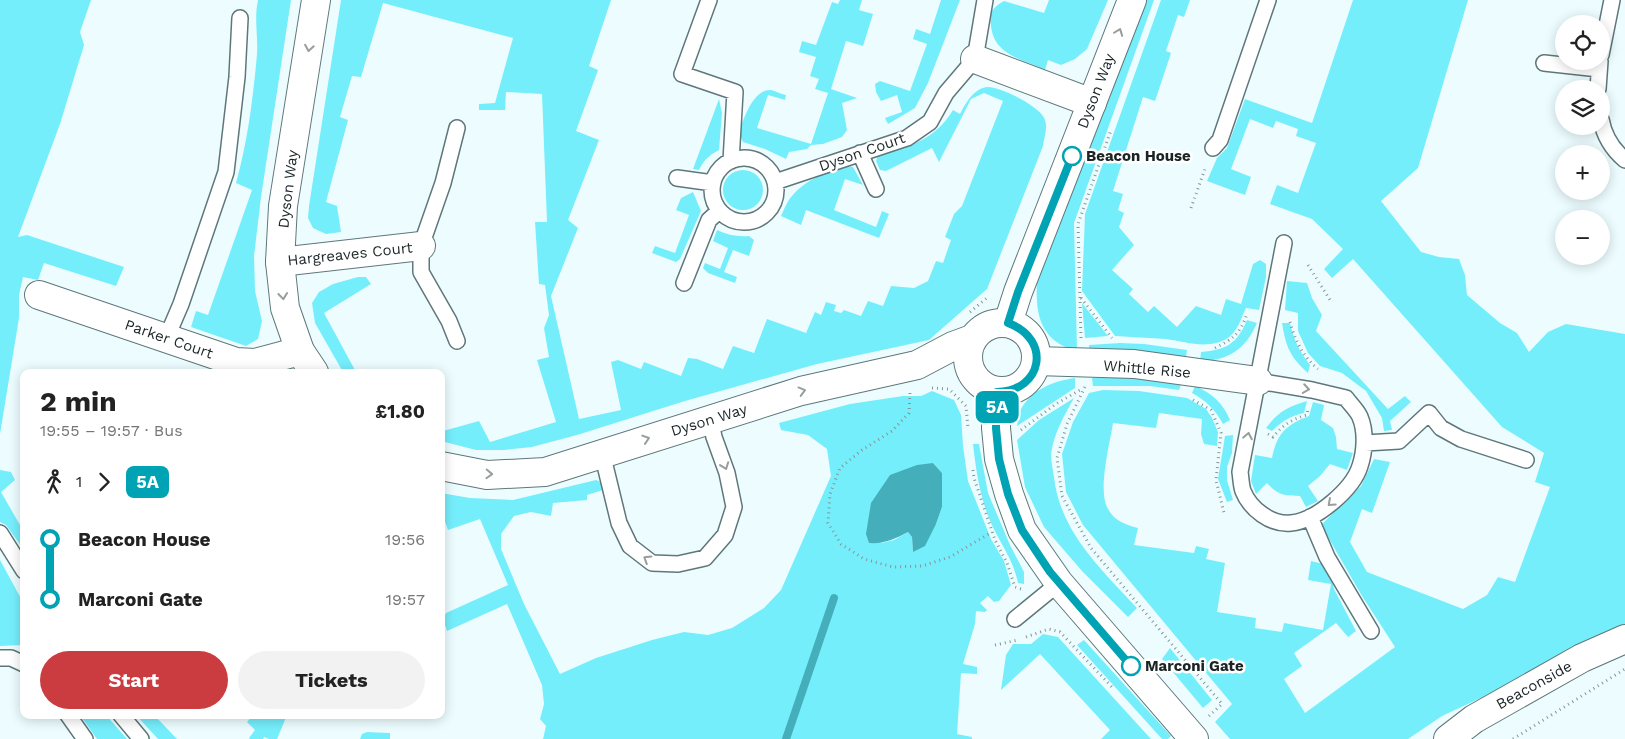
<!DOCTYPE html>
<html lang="en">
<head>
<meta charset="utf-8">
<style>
	body { margin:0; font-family:"Work Sans",sans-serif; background:#f2f2f2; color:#222; height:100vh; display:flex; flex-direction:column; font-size:19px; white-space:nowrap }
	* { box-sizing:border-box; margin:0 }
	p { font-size:16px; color:#767676 }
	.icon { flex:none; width:28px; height:28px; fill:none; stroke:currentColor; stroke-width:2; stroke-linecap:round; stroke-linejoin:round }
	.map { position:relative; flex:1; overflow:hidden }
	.details { position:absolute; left:20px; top:369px; width:425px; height:350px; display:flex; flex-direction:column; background:#fff; border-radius:10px; box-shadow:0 2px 12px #0003 }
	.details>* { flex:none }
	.badge { padding:0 10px; border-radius:8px; font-size:18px; line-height:32px }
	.controls { position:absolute; left:1555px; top:15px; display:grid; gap:10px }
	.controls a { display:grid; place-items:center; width:55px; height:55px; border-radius:50%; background:#fff; box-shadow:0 2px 12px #0003; font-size:25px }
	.map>.badge { position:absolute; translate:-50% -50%; box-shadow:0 0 0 2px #fff }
	.legs { display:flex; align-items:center; gap:8px; height:55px; padding:0 20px; font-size:16px }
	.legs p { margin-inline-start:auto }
	.headline { display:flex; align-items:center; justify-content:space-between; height:85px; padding:0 20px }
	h1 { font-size:28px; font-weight:700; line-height:38px }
	.action { display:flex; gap:10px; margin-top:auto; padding:10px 20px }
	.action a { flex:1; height:58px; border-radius:30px; background:#cb3c40; color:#fff; font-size:20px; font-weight:700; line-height:58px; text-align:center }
	.action a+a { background:#f2f2f2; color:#222 }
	ul { padding:0 20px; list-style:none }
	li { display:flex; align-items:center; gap:18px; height:60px; font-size:19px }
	li i { display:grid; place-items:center; width:8px; height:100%; margin:0 6px; background:currentColor }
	li i::after { content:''; width:12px; height:12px; margin:-6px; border:4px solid; border-radius:50%; background:#fff }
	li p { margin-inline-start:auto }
	li:first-child i { background:linear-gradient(#0000 50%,currentColor 0) }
	li:last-child i { background:linear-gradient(currentColor 50%,#0000 0) }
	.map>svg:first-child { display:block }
	.green { fill:#75eefc; fill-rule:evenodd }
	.water { fill:#44aeba }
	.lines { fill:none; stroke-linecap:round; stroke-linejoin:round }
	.stream { stroke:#44aeba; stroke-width:8 }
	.lane-casing { stroke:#5f777a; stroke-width:18 }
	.street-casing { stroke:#5f777a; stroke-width:30 }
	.secondary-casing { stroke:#5f777a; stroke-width:30 }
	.highway-casing { stroke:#5f777a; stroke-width:30 }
	.path { stroke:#889596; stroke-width:3; stroke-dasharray:1 4; stroke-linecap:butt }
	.lane { stroke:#fff; stroke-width:15 }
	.street { stroke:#fff; stroke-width:28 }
	.secondary { stroke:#fff; stroke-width:28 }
	.highway { stroke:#fff; stroke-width:28 }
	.oneway { stroke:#989d9d }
	.line-1-casing { stroke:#fff; stroke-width:11 }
	.line-1 { stroke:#00a3b4; stroke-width:8 }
	.stop-1-dot { fill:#fff; stroke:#00a3b4; stroke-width:2.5 }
	.labels { text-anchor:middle; stroke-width:5; stroke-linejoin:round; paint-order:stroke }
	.street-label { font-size:15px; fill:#1b2526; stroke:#fff }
	.stop-label { font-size:15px; font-weight:bold; fill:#1b2526; stroke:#fff; text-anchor:start }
</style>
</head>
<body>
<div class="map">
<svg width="1625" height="739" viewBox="0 0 1625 739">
	<rect width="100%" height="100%" fill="#edfdff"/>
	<!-- green -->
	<path class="green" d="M0,0h91l-11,32 4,13 -24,79 -42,113 9,-2 97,32 -8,19 -72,-23 -6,17 -15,-3 -4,18v23l-19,116z
		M258,0h33l-30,197 -7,59 1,35 7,30 -4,18 -12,7 -55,-19 5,-16 12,4 44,-125 -16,-7c12,-43 17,-85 21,-129 1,-19 -3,-36 1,-54z
		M341,0h270l-22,66 9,4 -22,61 23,9 -31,80 10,8 -27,68 28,123 42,-9 -10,-48 7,-2 23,9 3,-7 37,14 7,-18 9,1 26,10 10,-23 21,7 13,-34 39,14 9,-21 6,3 5,-13 10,3 -2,6 7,2 3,-3 17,6 7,-15 15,5 8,-20 23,2 14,-7 8,-20 7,2 8,-23 -6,-3 9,-23 8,-8 41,-105 -19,-8 -13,6 -32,63 -7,-14 -46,23 -6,-1 -4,-9 2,-6c32,-9 56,-14 75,-45l7,4c6,-11 13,-25 27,-27 12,-1 55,20 58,33 3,8 -1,18 -2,26l-56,143 -58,51 -112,24 -132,37 -108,34 -45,12 -28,3h-28l-35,-9v-14l2,4 36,-10 11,21 66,-20 -19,-62 12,-3 -5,-29 5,-13 -4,-30 -6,-1 -4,-62h12l-5,-128 -36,-2 -1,18h-26v-6l16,-1 18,-65 -130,-35 -22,74 -9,-1 -12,41 8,3 -22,82 11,4 4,26 -15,2 -13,-6 -5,-10 1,-12z
		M840,0h22l-3,10 14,4 -10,32 -17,-5 -15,48 26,9 -15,5 5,27 -5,7 -19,7 -12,1 -4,4 -18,3 -3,7 -21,-10 -22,-7 -4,-9c4,-13 14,-44 32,-43 4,1 10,4 15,5l-1,5 -17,-5 -11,33 54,16 17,-51 -13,-4 4,-10 -9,-3 6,-19 -17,-5 3,-11 14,4 16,-43 6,2z
		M941,0h19l-32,83 -13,25 -27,16 -3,-6 17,-6 -5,-17 -16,6 -5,-9 -1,-8 5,-3 30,10 17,-47 -14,-5 3,-10 14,5z
		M1049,0h59l-21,49 -12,10 -14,6 -13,-5 -3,10c-23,-11 -51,-15 -54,-44 -2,-14 1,-18 13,-25l40,12z
		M1145,0h9l-80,223 3,127c-6,-2 -14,-3 -19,-7 -22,-15 -22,-40 -21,-64z
		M1161,0h29l-6,17 -6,-2 -12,36 5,2 -16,48 -12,-4 -30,94 10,3 -5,16 6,3 -5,14 15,18 -22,25 21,19 -4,5 19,18 6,-6 23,21 19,-21 25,9 5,-16 15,5 12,-40 7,-4 6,4v13l-7,33 -13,-2c-5,10 -8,23 -18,30 -20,12 -41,4 -62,1 -17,-1 -34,-2 -51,-3l-33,-45 3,-77z
		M1353,0h115l-50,168 -37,33 40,51 18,5 20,2 6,16 2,20 33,28 17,10 12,19 19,-20 18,-8 59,10v297l-183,85 -34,23h-178l-15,-17 17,-18 -149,-179 -17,-33 -4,-38 11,-32 16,-29 14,-3 36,1 48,7 19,11 6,9 6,14 -1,14 -13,-2 -3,-10 1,-15 -43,-6 -3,15 -43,-5c-3,20 -15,66 -6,84 6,13 18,18 31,21l-4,17 60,8 2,-7 13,3 -3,10 19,4 -8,49 39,6 -1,10 27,4 2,-9 39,7 8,-46 -23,-4 3,-19 12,3 9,15 2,10 22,42 -8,6 -12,-14 -42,30 8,13 -18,13 21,34 90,-66 -33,-51 -41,-71 40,-39 13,-27 16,3 -18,51 -10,-4 -12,33 17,30 96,37 24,-14 11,-18 17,5 35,-95 -15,-5 9,-29 -42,-26 -149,-168 -21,19 -8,-9 19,-20 -31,-30 -42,-15 7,-19 21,8 18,-50 -20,-7 2,-7 -22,-8 -3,7 -23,-9 -19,50 20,8 -6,18 -38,-14 10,-23 10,-10 18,-49 67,24z
		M719,99l3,14 -3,37c-10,5 -15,10 -20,20l-6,-1z
		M847,166l6,1 10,18 -18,-6 -11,31 42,17 6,-16 7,3 -10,24 -73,-28 -5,15 -20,-9c3,-6 6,-15 11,-20 14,-17 35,-24 55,-30z
		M723 190a20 20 0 1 1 40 0a20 20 0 1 1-40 0Z
		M693,192l8,19 -21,48 -4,3 -24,-9 3,-7 20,7 14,-38 -13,-5 5,-12z
		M717,230c11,5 20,7 32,6l5,4 -5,16 -16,-6 -9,22 13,5 -2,6 -27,-10 -5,-5 2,-5 15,6 8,-21 -15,-7z
		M358,277h8l5,7 -47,29 32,59h-13l-28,-49 -3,-20 7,-11 14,-8z
		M1287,281l20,2 5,15 10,17 -6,16 72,78 17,-13 6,6 -21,19 2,9 -8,1 -2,-13 -16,-27 -24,-18 -22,-7 -12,-13 -10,-22v-18l-13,-3z
		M1082,303l26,33 -23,2z
		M1247,320l10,3c-11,26 -29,38 -57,38l1,-9c25,-2 36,-8 46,-32z
		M1282,323h8c4,18 9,27 20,42l-2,8c-18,-16 -22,-26 -26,-50z
		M1120,343l24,1 43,6 -1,8c-33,-7 -64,-8 -97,-6v-7z
		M1119,376l63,6 -3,8 -29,-4h-57l-1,-8z
		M1075,378v10l-58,38c1,-5 1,-11 3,-15 11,-22 34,-30 55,-33z
		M1195,386c18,8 28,17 35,34l-7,4c-8,-15 -17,-23 -31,-31z
		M932,391l22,9 7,15 2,31 5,35 23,58 13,22 7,24 -12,16 -5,1 -6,-6 -8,7 7,7 -2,2 -9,-1 -1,13 -12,40 14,3v7l-16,-1 -4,61 15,3v2h-429l3,-13 -6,-7 4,-15 -2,-19 -35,-81 -60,27 -4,-12 3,-6 62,-28 -28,-66 -32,11 -7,-19v-18l29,5 43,2 83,-20 5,2 2,8 -16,5v5l-34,3 -2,13 -20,-4 -17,4 -13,18v15l23,55 36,70 36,-16 56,-18 32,-8 24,3 24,-7 32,-20 17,-18 50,-114 -4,-27 -19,-14 -27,-5 -2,-7 71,-19 53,-8h18zM933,463l9,10v34l-6,17 -23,28 -1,-15 -4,-5 -14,8 -13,3z
		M1074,398c-10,18 -20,35 -23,56 0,8 2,16 3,23 6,55 48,93 83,131l-9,9 -46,-46 -38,-44 -19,-40 -8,-47 22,-20z
		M1307,401l-3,12c-14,3 -22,8 -32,18l-6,-3c12,-16 21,-21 41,-27z
		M1313,402l11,3 -3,15 12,8 3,9 1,12 16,4 -6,17 -17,-6 -10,12 -12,10 10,15 -12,6 -6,-11c-15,0 -23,-1 -33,-13l-11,11 -5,-13 4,-26 17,3c5,-25 14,-33 37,-42z
		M1233,435l-1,18 -5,14v13l6,20 -6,2 -9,-23 7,-43z
		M973,444h6l9,49 22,52 14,27v12l-6,-1c-4,-22 -18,-40 -27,-60 -11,-25 -15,-52 -18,-79z
		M0,470l11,2 4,8 -14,12 23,40v18l-18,-25 -6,-3z
		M0,560l24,44v41l-24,1z
		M1043,634l15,3 93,102h-50l9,-9 -70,-76 -39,36 5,-35 7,-11h18z
		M1084,640l87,96 -3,3h-6l-85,-94z
		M1170,648l42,52 -9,8 -41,-49z
		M80,715h26l21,24h-30z
		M136,715h18l23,24h-19z
		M253,715h34l-10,24h-8l-5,-2 -1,2h-13l-1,-1 6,-8 -8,-8z
		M367,732l23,1v6h-30l2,-5z"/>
	<!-- water -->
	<path class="water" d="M933,463l9,10v34l-6,17 -11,22 -12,6 -1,-15 -4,-5c-13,7 -24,12 -39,11l-3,-9 5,-31 19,-28 27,-10z"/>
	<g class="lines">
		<!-- stream -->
		<path class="stream" d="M786,739l48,-141"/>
		<defs>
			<path id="lane" d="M709,0l-27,74 53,18 -4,69
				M1601,55l11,-55
				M1544,63l55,6
				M1598,89l2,-28
				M1601,119c3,17 11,30 24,41
				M1213,148l7,-8 48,-140
				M860,153l16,36
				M712 190a32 32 0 1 1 64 0a32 32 0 1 1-64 0Z
				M677,178l36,5
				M775,182l132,-44 23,-16 16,-29 29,-34 10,-59
				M684,283l25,-63 10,-9
				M166,339l15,-35 45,-132 11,-95 3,-59
				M457,341l-8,-20 -28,-49v-26l22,-63 14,-55
				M1258,381l54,9 34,8c4,6 11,12 14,19 6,14 5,34 0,49 -7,23 -44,55 -69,57 -20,2 -41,-14 -48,-32 -2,-6 -2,-13 -3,-19l44,-229
				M1365,443l34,-2 30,-28 12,15 20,11 65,21
				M602,453l17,70 11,23 22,17 26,1 27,-6 20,-23 9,-28 -7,-34 -13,-36 -4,-18
				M1310,517l17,40 44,74
				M0,533l24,38
				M1015,619l44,-36
				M0,658h11l13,6
				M68,715l17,24
				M121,715l20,24"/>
			<path id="street" d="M975,59l117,44
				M280,262l141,-16
				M39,295l197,67 19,1 45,-12
				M1036,361l98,3 124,17"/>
			<path id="secondary" d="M968 357a34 34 0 1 1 68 0a34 34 0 1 1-68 0Z
				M1008,323l10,-31 114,-292
				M314,372l-14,-21 -15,-43 -5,-46 3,-56 33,-206
				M997,392l-1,36 3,31 10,35 13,36 37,53 135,156
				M441,466l46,9 58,-3 256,-81 116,-26 36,-19 19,-7"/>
			<path id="highway" d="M1448,739l26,-20 108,-61 43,-19"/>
		</defs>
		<!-- lane casing -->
		<use href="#lane" class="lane-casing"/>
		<!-- street casing -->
		<use href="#street" class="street-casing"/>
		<!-- secondary casing -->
		<use href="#secondary" class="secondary-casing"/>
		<!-- highway casing -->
		<use href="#highway" class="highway-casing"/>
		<!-- path -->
		<path class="path" d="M1191,208l15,-42
			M1308,265l22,35
			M1081,298l31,40
			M970,312l18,-15
			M1290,322c5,18 13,35 28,47
			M1081,338l-3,-114 33,-94
			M1215,348c18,-9 25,-14 32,-34
			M1085,387l-18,37 -10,34 5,38 29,52 131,156 -13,12
			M932,388l17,1 17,17 2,22
			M910,393l-1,20 -17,18 -30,19 -22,18 -10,26 -2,29 13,21 23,15 29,8 29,-1 28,-9 42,-25
			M1193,400l18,10 10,23 -5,47 8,33
			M1021,430l35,-26 24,-14
			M1268,434l5,3c10,-12 19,-18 34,-22l1,-6
			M973,470l1,8 21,62 12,23 8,24 6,2
			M1026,637l23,-8 11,3 52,55
			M995,645l23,-5
			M1513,739l112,-70"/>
		<!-- lane -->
		<use href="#lane" class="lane"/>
		<!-- street -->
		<use href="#street" class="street"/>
		<!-- secondary -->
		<use href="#secondary" class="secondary"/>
		<!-- highway -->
		<use href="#highway" class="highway"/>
	</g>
	<!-- one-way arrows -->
	<defs><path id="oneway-chevron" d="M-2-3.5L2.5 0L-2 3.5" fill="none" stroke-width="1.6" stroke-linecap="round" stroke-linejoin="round" transform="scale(1.25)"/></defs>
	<g class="oneway">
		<use href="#oneway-chevron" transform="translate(1119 32) rotate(-69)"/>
		<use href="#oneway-chevron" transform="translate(309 48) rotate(99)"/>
		<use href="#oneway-chevron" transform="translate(283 296) rotate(84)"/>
		<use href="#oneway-chevron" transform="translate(1306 389) rotate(9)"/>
		<use href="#oneway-chevron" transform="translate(802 391) rotate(-15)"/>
		<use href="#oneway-chevron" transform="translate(1248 436) rotate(-79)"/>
		<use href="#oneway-chevron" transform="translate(646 439) rotate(-18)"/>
		<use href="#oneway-chevron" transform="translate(725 466) rotate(70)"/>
		<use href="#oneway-chevron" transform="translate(489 474) rotate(2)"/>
		<use href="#oneway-chevron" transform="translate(1331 503) rotate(138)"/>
		<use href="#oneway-chevron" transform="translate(647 559) rotate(-148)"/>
	</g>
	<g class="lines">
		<defs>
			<path id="line-1" d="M1072,156l-54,136 -10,31c44,16 35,68 -11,69l-1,36 3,31 9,35 14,36 28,42 81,94"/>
		</defs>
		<!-- line-1 casing -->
		<use href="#line-1" class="line-1-casing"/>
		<!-- line-1 -->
		<use href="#line-1" class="line-1"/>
	</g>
	<!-- markers -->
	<g class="stop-1-dot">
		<circle cx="1072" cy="156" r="9"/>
		<circle cx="1131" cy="666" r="9"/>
	</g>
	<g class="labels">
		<!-- street labels -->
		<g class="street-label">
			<text transform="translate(1096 91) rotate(-69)" y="5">Dyson Way</text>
			<text transform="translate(862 152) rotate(-19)" y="5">Dyson Court</text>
			<text transform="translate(288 189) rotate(-83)" y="5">Dyson Way</text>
			<text transform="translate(350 254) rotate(-6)" y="5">Hargreaves Court</text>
			<text transform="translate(169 339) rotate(19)" y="5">Parker Court</text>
			<text transform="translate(1147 369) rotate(5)" y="5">Whittle Rise</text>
			<text transform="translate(709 420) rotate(-17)" y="5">Dyson Way</text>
			<text transform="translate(1534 685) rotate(-29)" y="5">Beaconside</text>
		</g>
		<!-- stop labels -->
		<g class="stop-label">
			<text x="1086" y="161">Beacon House</text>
			<text x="1145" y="671">Marconi Gate</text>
		</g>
	</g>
</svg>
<div class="controls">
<a><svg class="icon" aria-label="locate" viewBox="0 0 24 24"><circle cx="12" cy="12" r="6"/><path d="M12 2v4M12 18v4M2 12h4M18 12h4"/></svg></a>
<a><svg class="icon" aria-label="layers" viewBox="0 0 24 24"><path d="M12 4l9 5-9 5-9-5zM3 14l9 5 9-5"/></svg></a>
<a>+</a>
<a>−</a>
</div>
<b class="badge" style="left:997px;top:407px;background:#00a3b4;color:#fff">5A</b>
<section class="details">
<div class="headline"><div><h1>2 min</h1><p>19:55 – 19:57 · Bus</p></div><b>£1.80</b></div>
<div class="legs"><svg class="icon" aria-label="walk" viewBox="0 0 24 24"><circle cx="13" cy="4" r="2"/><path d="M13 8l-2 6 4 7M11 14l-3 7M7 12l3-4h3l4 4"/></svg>1<svg class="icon" aria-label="forward" viewBox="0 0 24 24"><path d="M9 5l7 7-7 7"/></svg><b class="badge" style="background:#00a3b4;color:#fff">5A</b></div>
<ul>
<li><i style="color:#00a3b4"></i><b>Beacon House</b><p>19:56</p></li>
<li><i style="color:#00a3b4"></i><b>Marconi Gate</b><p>19:57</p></li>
</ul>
<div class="action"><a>Start</a><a>Tickets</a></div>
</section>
</div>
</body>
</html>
